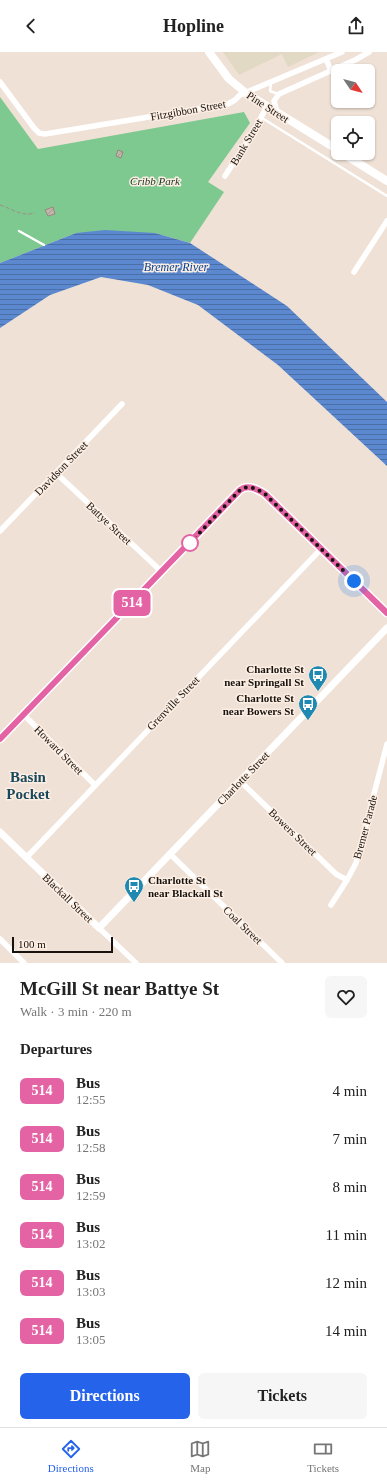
<!DOCTYPE html>
<html lang="en">
<head>
<meta charset="utf-8">
<style>
	body { margin:0; font-family:Georgia,serif; background:#f6f6f6; color:#222; height:100vh; display:flex; flex-direction:column; font-size:15px; white-space:nowrap }
	* { box-sizing:border-box; margin:0 }
	p { font-size:13px; color:#767676 }
	.icon { flex:none; width:22px; height:22px; fill:none; stroke:currentColor; stroke-width:2; stroke-linecap:round; stroke-linejoin:round }
	.map { position:relative; height:911px; overflow:hidden }
	.sheet { display:flex; flex-direction:column; background:#fff; flex:1 }
	.sheet>* { flex:none }
	.badge { padding:0 8px; border-radius:6px; font-size:14px; line-height:26px }
	.needle { width:26px; rotate:125deg }
	.fabs { position:absolute; left:331px; top:12px; display:grid; gap:8px }
	.fabs a { display:grid; place-items:center; width:44px; height:44px; border-radius:6px; background:#fff; box-shadow:0 1px 3px #0004; font-size:20px }
	.scale { position:absolute; left:12px; bottom:10px; width:101px; box-sizing:border-box; padding-left:4px; border:2px solid #17120e; border-top:0; font-size:11px; line-height:14px; white-space:nowrap; color:#17120e; -webkit-text-stroke:3px #fceee3; paint-order:stroke }
	.you { position:absolute; width:20px; height:20px; margin:-10px; border:3px solid #fff; border-radius:50%; background:#1a73e8; box-shadow:0 0 0 6px #1a73e833 }
	.map>.badge { position:absolute; translate:-50% -50%; box-shadow:0 0 0 2px #fff }
	h2 { padding:0 20px; font-size:15px; line-height:36px }
	.round { display:grid; place-items:center; flex:none; width:42px; height:42px; border-radius:6px; background:#f6f6f6 }
	.summary { display:flex; align-items:center; justify-content:space-between; height:68px; padding:0 20px }
	h1 { font-size:19px; font-weight:700; line-height:30px }
	.primary-button { display:flex; gap:8px; margin-top:auto; padding:8px 20px }
	.primary-button a { flex:1; height:46px; border-radius:6px; background:#2563eb; color:#fff; font-size:16px; font-weight:700; line-height:46px; text-align:center }
	.primary-button a+a { background:#f6f6f6; color:#222 }
	ul { padding:0; list-style:none }
	li { display:flex; align-items:center; gap:12px; height:48px; padding:0 20px }
	li div { flex:1 }
	li b { display:block; font-size:15px }
	li em { font-style:normal }
	li .badge { min-width:44px; font-weight:700; text-align:center }
	header { display:flex; justify-content:space-between; align-items:center; height:52px; padding:0 20px; background:#fff; font-size:18px; font-weight:700 }
	.menu { display:flex; justify-content:space-around; align-items:center; height:56px; border-top:1px solid #e0e0e0; background:#fff; font-size:11px; color:#767676 }
	.menu a { display:grid; justify-items:center; gap:2px }
	.menu .selected { color:#2563eb }
	.map>svg:first-child { display:block }
	.education { fill:#e2d9c4 }
	.green { fill:#7ec98f }
	.water { fill:url(#water-rules) }
	.building { fill:url(#building-hatch); stroke:#96887f }
	.lines { fill:none; stroke-linecap:round; stroke-linejoin:round }
	.path { stroke:#9b9188; stroke-width:1; stroke-dasharray:4 2; stroke-linecap:butt }
	.service { stroke:#fff; stroke-width:2.5 }
	.minor { stroke:#fff; stroke-width:5.5 }
	.tertiary { stroke:#fff; stroke-width:7 }
	.secondary { stroke:#fff; stroke-width:8 }
	.line-casing { stroke:#fff; stroke-width:9 }
	.line { stroke:#e463a4; stroke-width:6 }
	.walk { stroke:#17120e; stroke-width:4; stroke-dasharray:0 7.2 }
	.stop-dot { fill:#fff; stroke:#e463a4; stroke-width:2 }
	.labels { text-anchor:middle; stroke-width:3; stroke-linejoin:round; paint-order:stroke }
	.street-label { font-size:11px; fill:#17120e; stroke:#fceee3 }
	.park-label { font-size:11px; font-style:italic; fill:#13341c; stroke:#fceee3 }
	.poi-label { font-size:11px; font-weight:bold; fill:#17120e; stroke:#fceee3; text-anchor:end }
	.water-label { font-size:12px; font-style:italic; fill:#033f92; stroke:#fceee3 }
	.district-label { font-size:15px; font-weight:bold; fill:#18475b; stroke:#fceee3 }
</style>
</head>
<body>
<header><svg class="icon" aria-label="back" viewBox="0 0 24 24"><path d="M15 5l-7 7 7 7"/></svg>Hopline<svg class="icon" aria-label="share" viewBox="0 0 24 24"><path d="M12 15V3M7 8l5-5 5 5M5 13v7h14v-7"/></svg></header>
<div class="map">
<svg width="387" height="911" viewBox="0 0 387 911">
	<defs>
		<pattern id="water-rules" width="6" height="5" patternUnits="userSpaceOnUse"><rect width="6" height="5" fill="#5b88cf"/><path d="M0 2.5h6" fill="none" stroke="#4a6ea6"/></pattern>
		<pattern id="building-hatch" width="6" height="6" patternUnits="userSpaceOnUse"><rect width="6" height="6" fill="#c4b5ac"/><path d="M-1 1l2-2M0 6l6-6M5 7l2-2" fill="none" stroke="#a89b93"/></pattern>
	</defs>
	<rect width="100%" height="100%" fill="#efe1d6"/>
	<!-- education -->
	<path class="education" d="M223,0h96l-31,15 -6,-13 -43,21z"/>
	<!-- green -->
	<path class="green" d="M0,45l38,52 206,-37 6,11 -42,59 16,10 -34,51 -35,-10h-79l-76,30z"/>
	<!-- water -->
	<path class="water" d="M105,178l50,3 35,10 97,63 100,96v64l-109,-101 -80,-60 -50,-20 -47,-8 -51,18 -50,33v-65l76,-30z"/>
	<!-- building -->
	<path class="building" d="M118,98l5,2 -2,6 -5,-2z
		M53,155l2,7 -7,2 -3,-6z"/>
	<g class="lines">
		<!-- path -->
		<path class="path" d="M0,153c13,4 21,12 35,8"/>
		<!-- service -->
		<path class="service" d="M271,31l-1,8 8,3
			M262,66l125,78
			M19,179l25,14"/>
		<!-- minor -->
		<path class="minor" d="M326,7l5,12
			M0,30l34,46 5,5 6,1 183,-30 7,-4 5,-5 102,-43
			M277,60l-3,-11 5,-7 76,-34 14,-8
			M225,124l30,-47 12,-23
			M354,220l33,-51
			M56,421l106,99
			M0,479l122,-127
			M24,663l71,70
			M0,687l240,-249c8,-6 17,-1 25,4l122,119
			M240,729l96,93 11,6
			M170,802l112,109
			M26,806l295,-309
			M331,853l16,-25 9,-17 31,-119
			M99,876l37,35
			M0,887l24,24"/>
		<!-- tertiary -->
		<path class="tertiary" d="M0,780l99,96 288,-300"/>
		<!-- secondary -->
		<path class="secondary" d="M209,0l20,27 17,14 92,57
			M342,101l45,28"/>
	</g>
	<g class="lines">
		<defs>
			<path id="line" d="M0,687l240,-249c8,-6 17,-1 25,4l122,119"/>
		</defs>
		<!-- line casing -->
		<use href="#line" class="line-casing"/>
		<!-- line -->
		<use href="#line" class="line"/>
		<!-- walk -->
		<path class="walk" d="M190,491l50,-53c8,-6 17,-1 25,4l89,87"/>
	</g>
	<!-- icons -->
	<defs>
		<symbol id="bus-pin" viewBox="-11 -11 22 30"><path d="M0 17L-7.5 6A9.5 9.5 0 1 1 7.5 6Z" fill="#2089b1" stroke="#fceee3"/><path d="M-5-6H5V4H4V6H2V4H-2V6H-4V4H-5ZM-3.5-4V0h7V-4ZM-3.5 1.2v1.5H-2V1.2ZM2 1.2v1.5H3.5V1.2Z" fill="#fff"/></symbol>
	</defs>
	<g fill-rule="evenodd">
		<use href="#bus-pin" x="307" y="612" width="22" height="30"/>
		<use href="#bus-pin" x="297" y="641" width="22" height="30"/>
		<use href="#bus-pin" x="123" y="823" width="22" height="30"/>
	</g>
	<!-- markers -->
	<circle class="stop-dot" cx="190" cy="491" r="8"/>
	<g class="labels">
		<!-- street labels -->
		<g class="street-label">
			<text transform="translate(268 55) rotate(33)" y="4">Pine Street</text>
			<text transform="translate(188 58) rotate(-10)" y="4">Fitzgibbon Street</text>
			<text transform="translate(246 90) rotate(-59)" y="4">Bank Street</text>
			<text transform="translate(61 416) rotate(-46)" y="4">Davidson Street</text>
			<text transform="translate(109 471) rotate(43)" y="4">Battye Street</text>
			<text transform="translate(173 651) rotate(-46)" y="4">Grenville Street</text>
			<text transform="translate(59 698) rotate(45)" y="4">Howard Street</text>
			<text transform="translate(243 726) rotate(-46)" y="4">Charlotte Street</text>
			<text transform="translate(365 775) rotate(-75)" y="4">Bremer Parade</text>
			<text transform="translate(293 780) rotate(44)" y="4">Bowers Street</text>
			<text transform="translate(68 846) rotate(44)" y="4">Blackall Street</text>
			<text transform="translate(243 873) rotate(44)" y="4">Coal Street</text>
		</g>
		<!-- park labels -->
		<g class="park-label">
			<text x="155" y="133">Cribb Park</text>
		</g>
		<!-- poi labels -->
		<g class="poi-label">
			<text x="304" y="621">Charlotte St<tspan x="304" dy="13">near Springall St</tspan></text>
			<text x="294" y="650">Charlotte St<tspan x="294" dy="13">near Bowers St</tspan></text>
			<text x="148" y="832" text-anchor="start">Charlotte St<tspan x="148" dy="13">near Blackall St</tspan></text>
		</g>
		<!-- water labels -->
		<g class="water-label">
			<text x="176" y="219">Bremer River</text>
		</g>
		<!-- district labels -->
		<g class="district-label">
			<text x="28" y="730">Basin<tspan x="28" dy="17">Pocket</tspan></text>
		</g>
	</g>
</svg>
<div class="fabs">
<a><svg class="needle" viewBox="-14 -14 28 28"><path d="M0-13l5 13h-10z" fill="#e53935"/><path d="M0 13l5-13h-10z" fill="#767676"/></svg></a>
<a><svg class="icon" aria-label="locate" viewBox="0 0 24 24"><circle cx="12" cy="12" r="6"/><path d="M12 2v4M12 18v4M2 12h4M18 12h4"/></svg></a>
</div>
<div class="scale">100 m</div>
<div class="you" style="left:354px;top:529px"></div>
<b class="badge" style="left:132px;top:551px;background:#e463a4;color:#fff">514</b>
</div>
<section class="sheet">
<div class="summary"><div><h1>McGill St near Battye St</h1><p>Walk · 3 min · 220 m</p></div><a class="round"><svg class="icon" aria-label="heart" viewBox="0 0 24 24"><path d="M12 20l-8-8c-3-5 5-10 8-4 3-6 11-1 8 4z"/></svg></a></div>
<h2>Departures</h2>
<ul>
<li><span class="badge" style="background:#e463a4;color:#fff">514</span><div><b>Bus</b><p>12:55</p></div><em>4 min</em></li>
<li><span class="badge" style="background:#e463a4;color:#fff">514</span><div><b>Bus</b><p>12:58</p></div><em>7 min</em></li>
<li><span class="badge" style="background:#e463a4;color:#fff">514</span><div><b>Bus</b><p>12:59</p></div><em>8 min</em></li>
<li><span class="badge" style="background:#e463a4;color:#fff">514</span><div><b>Bus</b><p>13:02</p></div><em>11 min</em></li>
<li><span class="badge" style="background:#e463a4;color:#fff">514</span><div><b>Bus</b><p>13:03</p></div><em>12 min</em></li>
<li><span class="badge" style="background:#e463a4;color:#fff">514</span><div><b>Bus</b><p>13:05</p></div><em>14 min</em></li>
</ul>
<div class="primary-button"><a>Directions</a><a>Tickets</a></div>
</section>
<nav class="menu">
<a class="selected"><svg class="icon" aria-label="directions" viewBox="0 0 24 24"><path d="M12 3l9 9-9 9-9-9zM9 14v-3h6M13 9l2 2-2 2"/></svg>Directions</a>
<a><svg class="icon" aria-label="map" viewBox="0 0 24 24"><path d="M3 6l6-2 6 2 6-2v14l-6 2-6-2-6 2zM9 4v14M15 6v14"/></svg>Map</a>
<a><svg class="icon" aria-label="tickets" viewBox="0 0 24 24"><path d="M3 7h18v10H3zM15 7v10"/></svg>Tickets</a>
</nav>
</body>
</html>
